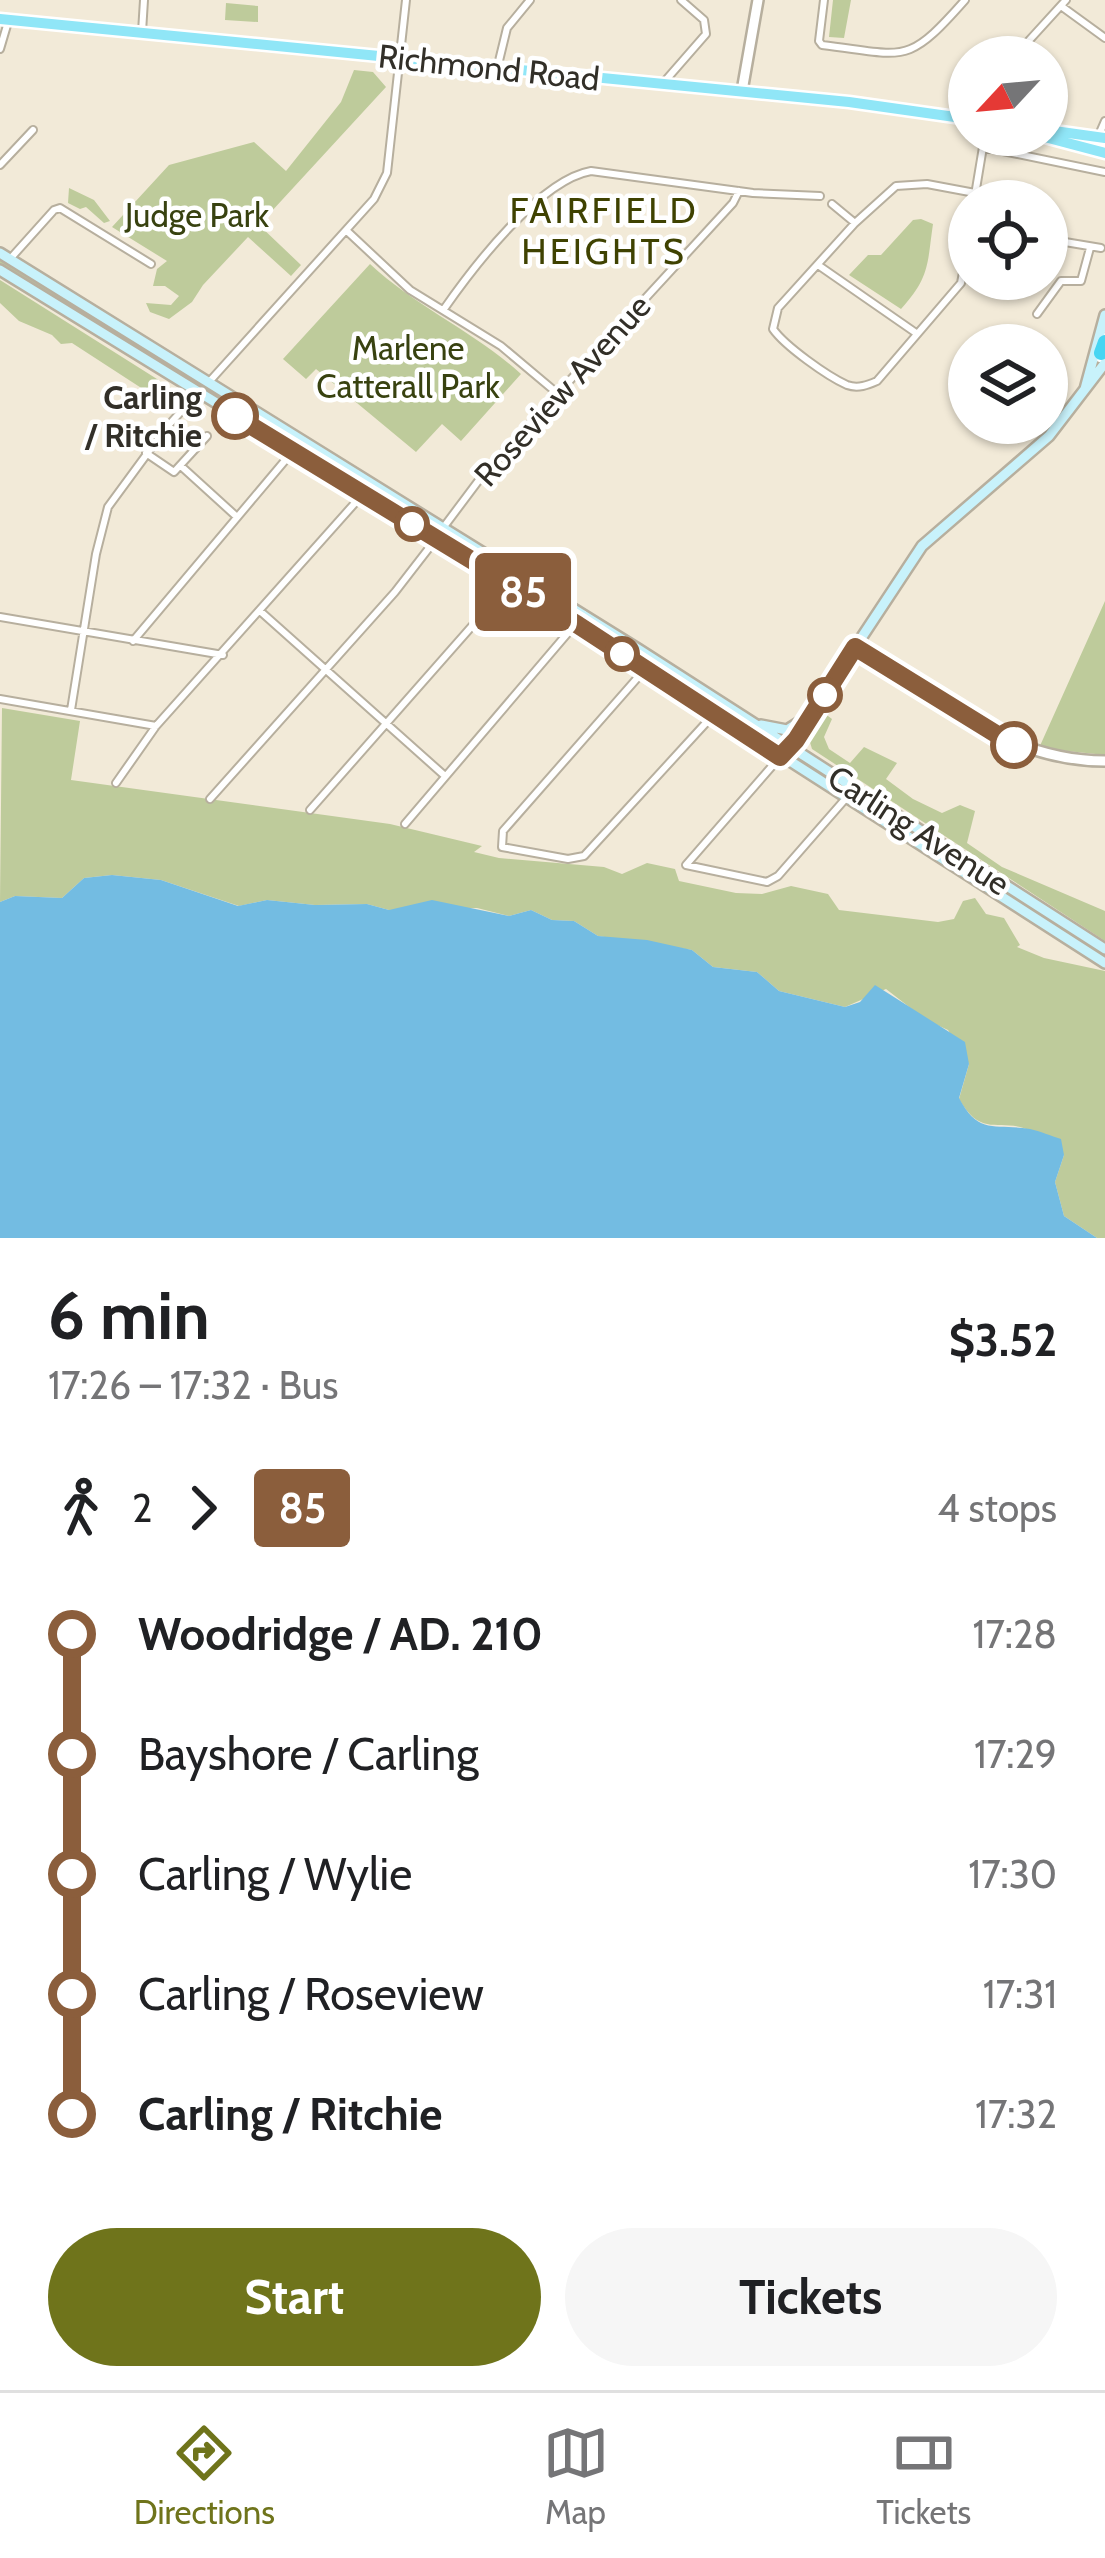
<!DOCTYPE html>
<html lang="en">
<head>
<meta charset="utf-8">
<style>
	body { margin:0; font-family:Cabin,sans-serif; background:#f6f6f6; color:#202124; height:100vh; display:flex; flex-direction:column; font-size:45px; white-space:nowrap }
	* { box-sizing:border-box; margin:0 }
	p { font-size:39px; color:#757577 }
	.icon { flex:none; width:66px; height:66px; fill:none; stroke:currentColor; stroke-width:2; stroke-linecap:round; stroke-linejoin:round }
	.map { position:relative; height:1238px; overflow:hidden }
	.drawer { display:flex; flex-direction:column; background:#fff; flex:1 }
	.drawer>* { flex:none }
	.badge { padding:0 24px; border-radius:9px; font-size:42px; line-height:78px }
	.needle { width:78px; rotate:244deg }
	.fabs { position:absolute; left:948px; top:36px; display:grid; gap:24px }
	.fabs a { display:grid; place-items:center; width:120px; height:120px; border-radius:50%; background:#fff; box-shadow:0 3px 9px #0004; font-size:60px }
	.map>.badge { position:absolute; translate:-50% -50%; box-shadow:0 0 0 6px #fff }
	.legs { display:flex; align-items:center; gap:18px; height:132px; padding:0 48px; font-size:39px }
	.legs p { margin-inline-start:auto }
	.overview { display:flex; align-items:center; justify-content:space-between; height:204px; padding:0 48px }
	h1 { font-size:66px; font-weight:800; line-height:90px }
	.cta { display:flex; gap:24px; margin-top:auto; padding:24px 48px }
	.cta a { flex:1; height:138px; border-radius:72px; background:#6f741b; color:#fff; font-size:48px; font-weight:800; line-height:138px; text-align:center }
	.cta a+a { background:#f6f6f6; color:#202124 }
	ul { padding:0 48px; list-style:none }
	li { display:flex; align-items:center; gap:42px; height:120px; font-size:45px }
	li i { display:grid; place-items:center; width:18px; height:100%; margin:0 15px; background:currentColor }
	li i::after { content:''; width:30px; height:30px; margin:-15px; border:9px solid; border-radius:50%; background:#fff }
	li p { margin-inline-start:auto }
	li:first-child i { background:linear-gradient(#0000 50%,currentColor 0) }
	li:last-child i { background:linear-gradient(currentColor 50%,#0000 0) }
	.tab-bar { display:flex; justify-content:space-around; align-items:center; height:168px; border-top:3px solid #e0e0e0; background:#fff; font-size:33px; color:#757577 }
	.tab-bar a { display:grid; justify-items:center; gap:6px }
	.tab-bar .active { color:#6f741b }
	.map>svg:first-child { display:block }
	.green { fill:#becb9b }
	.water { fill:#73bce2 }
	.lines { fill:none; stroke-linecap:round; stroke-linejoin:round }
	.minor-casing { stroke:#b7af9e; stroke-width:10 }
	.tertiary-casing { stroke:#b7af9e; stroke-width:14 }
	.secondary-casing { stroke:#b7af9e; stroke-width:14 }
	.primary-casing { stroke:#fff; stroke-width:15 }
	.motorway-casing { stroke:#fff; stroke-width:18 }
	.minor { stroke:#fff; stroke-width:6 }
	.tertiary { stroke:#fff; stroke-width:9 }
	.secondary { stroke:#c8f2fb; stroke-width:9 }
	.primary { stroke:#90e6f7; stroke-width:10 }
	.motorway { stroke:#46d5f2; stroke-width:14 }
	.line-1-casing { stroke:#fff; stroke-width:27 }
	.line-1 { stroke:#8b5e3c; stroke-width:18 }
	.stop-1-dot { fill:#fff; stroke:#8b5e3c; stroke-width:6 }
	.labels { text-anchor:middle; stroke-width:9; stroke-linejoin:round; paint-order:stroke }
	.street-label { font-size:33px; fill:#322f28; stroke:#fff }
	.park-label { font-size:33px; fill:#384210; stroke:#fff }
	.stop-label { font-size:33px; font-weight:bold; fill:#322f28; stroke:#fff; text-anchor:end }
	.neighbourhood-label { font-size:36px; letter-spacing:3px; fill:#3f4201; stroke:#fff }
</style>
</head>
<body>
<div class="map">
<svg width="1105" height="1238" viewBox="0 0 1105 1238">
	<rect width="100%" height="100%" fill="#f2ead8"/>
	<!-- green -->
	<path class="green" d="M833,0h18l-7,38 -15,-1z
		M226,3l32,3v16l-33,-2z
		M354,70l19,2 13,15 -127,138 42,40 -10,11 -43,-39 -45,48 -11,17 -23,17 -19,-7 -4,-9 25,2 8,-9 -14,-10h-12l4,-17 10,-8 -55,-34 57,-62 85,-23 32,29 55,-69z
		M69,188l25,12 16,21 -6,2 -18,-16 -6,2 -12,-6z
		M921,219l12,5c-6,41 -3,53 -32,85l-52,-34 19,-20h13l32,-35z
		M0,260l310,192v1l-310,-188z
		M370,264c46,43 105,68 151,110l-60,67 -19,-17 -26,28 -100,-83 -10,10 -23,-20z
		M0,280l176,111 1,5 -28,-3 -77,-50 -11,1 -9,-9 -33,-14 -19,-18z
		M1105,601v154l-66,-7z
		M2,708l78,13 -9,59 319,44 92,22 -8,6 25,6 105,9 18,7 25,-11 28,6 4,12 57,12 26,1 29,-8 37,8 11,16 99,12 16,-3 9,-18 12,-3 11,16 18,4 16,27 -3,2 27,11 61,13v267h-8l-33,-22 -9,-34 9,-27c-9,-7 -20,-18 -31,-23 -32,-17 -50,9 -74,-33l10,-35 -21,-34 -22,-10 -40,-31 -41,18 -66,-16 -22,-19 -44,-5 -21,-17 -94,-14 -24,-15 -22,-1 -21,-10 -22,6 -32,-8 -88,2 -22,-6 -52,1 -48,-5 -28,6 -78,-26 -49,-5 -28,3 -22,20 -47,-2 -15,6z
		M824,713l8,6 -8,18 5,12 21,14 14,-16 33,16 -11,16 27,20 29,14 18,-8 15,6 -8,32 35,24 103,44v30l-293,-192 -3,-10z"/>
	<!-- water -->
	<path class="water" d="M112,875l49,5 77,26 29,-6 48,5 52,-1 22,6 43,-10 77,16 22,-6 21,10 22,1 24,15 49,4 45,10 21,17 44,5 22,19 66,16 15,-5 15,-17 90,57 4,22 -10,34c20,38 36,25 71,31 10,2 21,7 31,10l3,16 -9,27 9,34 33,22h-1097v-336l15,-6 47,2 22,-20z"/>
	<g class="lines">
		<defs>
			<path id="minor" d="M824,0l-5,41 3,4c84,10 84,22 143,-45
				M1061,6l44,32
				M142,32l2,-32
				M0,49l8,-27
				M1014,57l52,-57
				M498,65l9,-37 23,-28
				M665,81l41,-47 -2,-14 -23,-20
				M1098,137l7,-16
				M983,147l122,25
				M0,165l33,-35
				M974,201l11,-66
				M832,204l23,19
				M347,231l63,59 91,56 56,47
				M1047,239l54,9
				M969,241l-8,42 -84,98c-9,4 -19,8 -30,4 -20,-9 -62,-39 -74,-56l5,-21 77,-85 41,-37 31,-2 48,9
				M10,259l44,-49 6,-2 91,56
				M818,265l98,68
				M444,309c30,-43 96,-129 147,-138l162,22 67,3
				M1037,314l24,-33h20l9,-33
				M209,382l165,-183 13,-26 19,-173
				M146,453l28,19 33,-36
				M182,467l55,50
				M443,528l39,-52 251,-273 6,-12
				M260,611l185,165
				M0,617l223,38
				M133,641l160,-190
				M654,659l-151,172 -1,16 66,12 16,-3 131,-143
				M0,699l156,27
				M71,710l25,-156 12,-47 58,-79 31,-34
				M780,757l-94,108 81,17 11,-6 69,-79
				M116,783l40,-57 215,-241
				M210,799l185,-207 41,-53
				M310,810l199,-226
				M405,824l179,-210"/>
			<path id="tertiary" d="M742,91l16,-91
				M855,647c82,48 149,114 250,114"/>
			<path id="secondary" d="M0,253l638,396 467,300
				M0,270l578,355 527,338
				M1085,389l20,-74
				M761,725l26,5 19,-12
				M788,749l134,-203 127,-110 56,-73"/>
			<path id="primary" d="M0,19l849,83 120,17
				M1047,130l58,8
				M1037,135l68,18"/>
			<path id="motorway" d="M1101,353l4,-11"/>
		</defs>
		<!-- minor casing -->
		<use href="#minor" class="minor-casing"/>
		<!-- tertiary casing -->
		<use href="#tertiary" class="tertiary-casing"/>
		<!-- secondary casing -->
		<use href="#secondary" class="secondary-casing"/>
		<!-- primary casing -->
		<use href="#primary" class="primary-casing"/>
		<!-- motorway casing -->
		<use href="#motorway" class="motorway-casing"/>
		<!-- minor -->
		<use href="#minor" class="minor"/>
		<!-- tertiary -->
		<use href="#tertiary" class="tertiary"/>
		<!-- secondary -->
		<use href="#secondary" class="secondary"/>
		<!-- primary -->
		<use href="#primary" class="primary"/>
		<!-- motorway -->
		<use href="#motorway" class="motorway"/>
	</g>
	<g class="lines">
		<defs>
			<path id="line-1" d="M235,416l343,209 202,132 16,-17 59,-93 159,98"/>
		</defs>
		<!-- line-1 casing -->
		<use href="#line-1" class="line-1-casing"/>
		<!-- line-1 -->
		<use href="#line-1" class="line-1"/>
	</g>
	<!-- markers -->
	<g class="stop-1-dot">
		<circle cx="235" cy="416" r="21"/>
		<circle cx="412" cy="524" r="15"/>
		<circle cx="622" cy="654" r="15"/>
		<circle cx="825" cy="695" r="15"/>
		<circle cx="1014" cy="745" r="21"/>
	</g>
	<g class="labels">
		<!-- street labels -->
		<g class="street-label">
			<text transform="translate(489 67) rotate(6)" y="12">Richmond Road</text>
			<text transform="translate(562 390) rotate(-48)" y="12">Roseview Avenue</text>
			<text transform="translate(919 830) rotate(33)" y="12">Carling Avenue</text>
		</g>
		<!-- park labels -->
		<g class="park-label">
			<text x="197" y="227">Judge Park</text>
			<text x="408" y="360">Marlene<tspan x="408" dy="38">Catterall Park</tspan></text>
		</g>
		<!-- stop labels -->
		<g class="stop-label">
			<text x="202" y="409">Carling<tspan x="202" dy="38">/ Ritchie</tspan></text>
		</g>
		<!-- neighbourhood labels -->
		<g class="neighbourhood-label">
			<text x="604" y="223">FAIRFIELD<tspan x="604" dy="41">HEIGHTS</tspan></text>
		</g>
	</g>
</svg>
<div class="fabs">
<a><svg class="needle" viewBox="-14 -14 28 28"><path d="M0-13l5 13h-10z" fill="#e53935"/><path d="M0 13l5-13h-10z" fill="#757577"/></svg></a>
<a><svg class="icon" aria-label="locate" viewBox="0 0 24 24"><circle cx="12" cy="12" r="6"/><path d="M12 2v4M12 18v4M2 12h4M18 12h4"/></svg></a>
<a><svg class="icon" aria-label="layers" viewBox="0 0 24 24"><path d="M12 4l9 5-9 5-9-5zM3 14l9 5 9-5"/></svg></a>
</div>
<b class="badge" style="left:523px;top:592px;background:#8b5e3c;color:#fff">85</b>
</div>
<section class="drawer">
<div class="overview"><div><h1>6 min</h1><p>17:26 – 17:32 · Bus</p></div><b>$3.52</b></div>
<div class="legs"><svg class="icon" aria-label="walk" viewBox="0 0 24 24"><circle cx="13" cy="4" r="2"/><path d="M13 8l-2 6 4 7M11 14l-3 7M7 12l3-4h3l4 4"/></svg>2<svg class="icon" aria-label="forward" viewBox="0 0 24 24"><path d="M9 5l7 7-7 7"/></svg><b class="badge" style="background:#8b5e3c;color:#fff">85</b><p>4 stops</p></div>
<ul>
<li><i style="color:#8b5e3c"></i><b>Woodridge / AD. 210</b><p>17:28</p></li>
<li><i style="color:#8b5e3c"></i><span>Bayshore / Carling</span><p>17:29</p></li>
<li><i style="color:#8b5e3c"></i><span>Carling / Wylie</span><p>17:30</p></li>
<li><i style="color:#8b5e3c"></i><span>Carling / Roseview</span><p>17:31</p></li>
<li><i style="color:#8b5e3c"></i><b>Carling / Ritchie</b><p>17:32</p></li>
</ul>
<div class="cta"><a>Start</a><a>Tickets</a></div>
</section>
<nav class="tab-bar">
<a class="active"><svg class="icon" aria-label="directions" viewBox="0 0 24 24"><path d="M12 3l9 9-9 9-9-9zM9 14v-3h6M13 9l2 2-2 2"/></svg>Directions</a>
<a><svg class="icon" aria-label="map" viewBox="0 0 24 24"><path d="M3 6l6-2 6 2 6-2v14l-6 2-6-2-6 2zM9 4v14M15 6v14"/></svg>Map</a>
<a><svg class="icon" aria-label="tickets" viewBox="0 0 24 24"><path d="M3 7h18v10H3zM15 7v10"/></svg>Tickets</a>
</nav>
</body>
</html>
